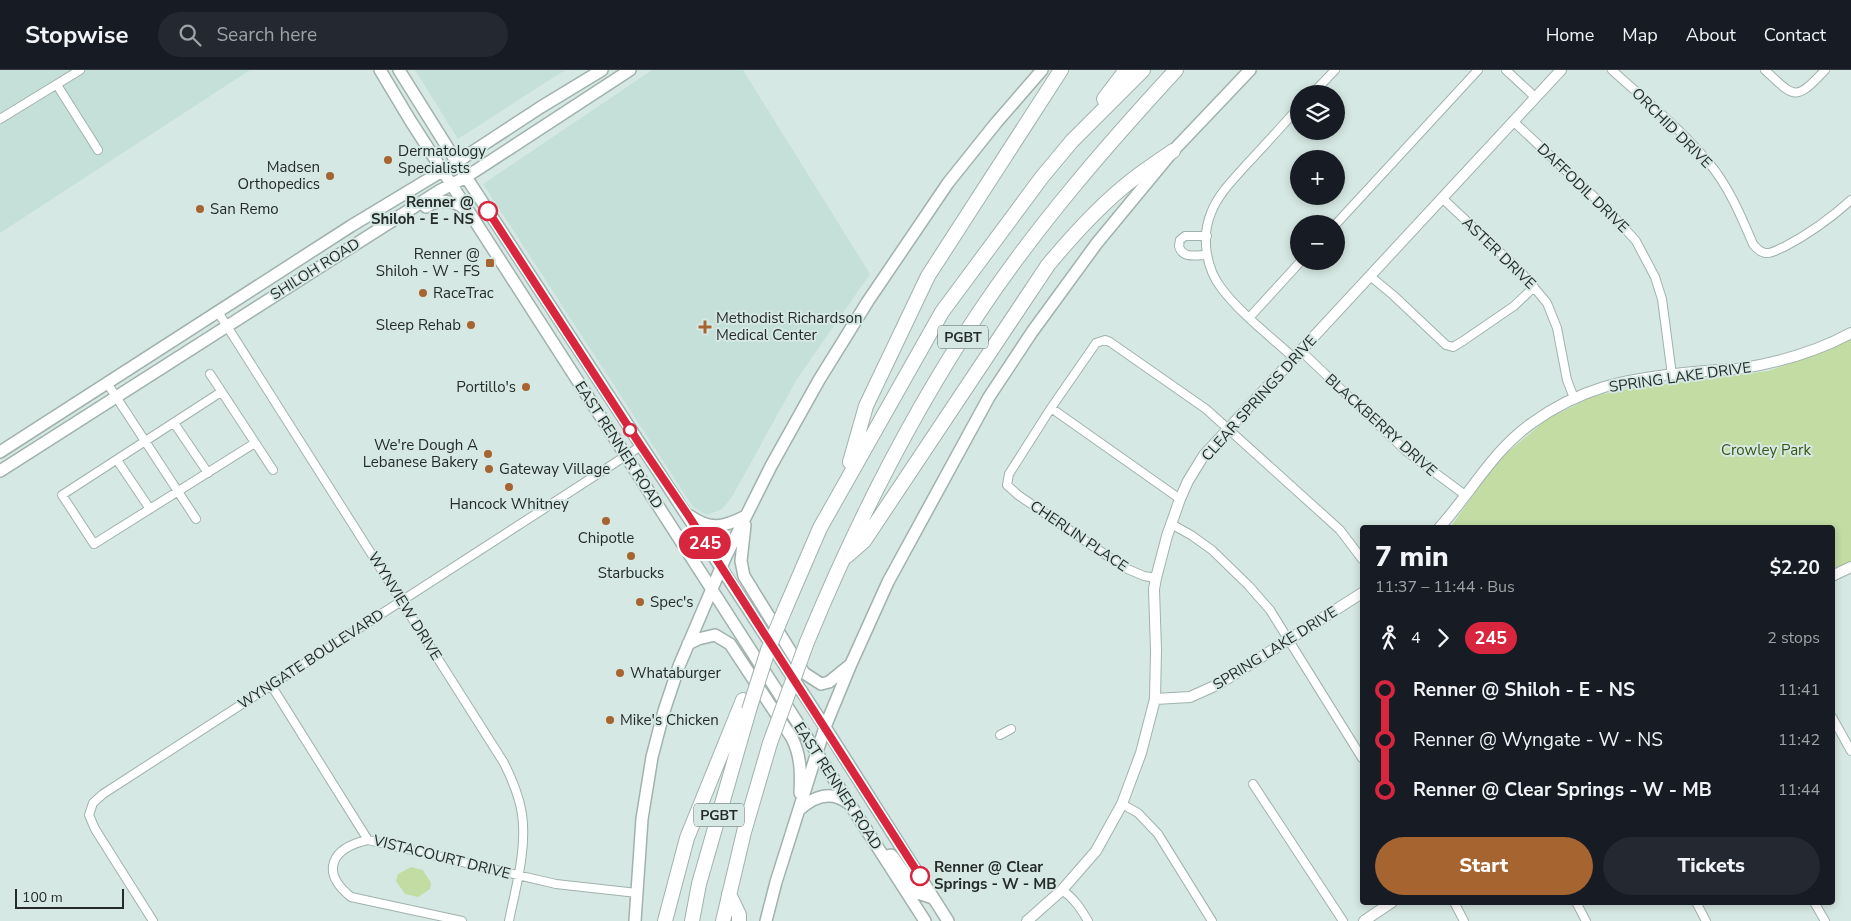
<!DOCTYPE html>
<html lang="en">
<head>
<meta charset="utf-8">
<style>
	body { margin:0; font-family:"Nunito Sans",sans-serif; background:#242831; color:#f1f3f6; height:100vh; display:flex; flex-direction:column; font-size:19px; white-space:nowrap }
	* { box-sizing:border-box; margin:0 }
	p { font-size:16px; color:#9ea1a6 }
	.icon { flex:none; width:28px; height:28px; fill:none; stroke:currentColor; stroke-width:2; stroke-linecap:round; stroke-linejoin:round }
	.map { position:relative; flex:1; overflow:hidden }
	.drawer { position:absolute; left:1360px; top:455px; width:475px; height:380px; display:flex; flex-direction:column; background:#171b24; border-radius:5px; box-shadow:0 2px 8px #0003 }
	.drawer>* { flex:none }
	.badge { padding:0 10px; border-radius:16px; font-size:18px; line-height:32px }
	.tools { position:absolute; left:1290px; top:15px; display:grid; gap:10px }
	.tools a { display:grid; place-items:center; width:55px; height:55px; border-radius:50%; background:#171b24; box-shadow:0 2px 8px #0003; font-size:25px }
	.scale { position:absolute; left:15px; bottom:12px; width:109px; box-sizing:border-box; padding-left:5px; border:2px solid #242b29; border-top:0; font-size:14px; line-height:18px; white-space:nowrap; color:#242b29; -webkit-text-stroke:4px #d6e8e3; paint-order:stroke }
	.map>.badge { position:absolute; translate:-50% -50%; box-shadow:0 0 0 2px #fff }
	.legs { display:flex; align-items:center; gap:8px; height:55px; padding:0 15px; font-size:16px }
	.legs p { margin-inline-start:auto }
	.summary { display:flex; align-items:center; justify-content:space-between; height:85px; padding:0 15px }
	h1 { font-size:28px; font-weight:800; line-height:38px }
	.primary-button { display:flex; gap:10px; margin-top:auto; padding:10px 15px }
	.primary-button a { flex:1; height:58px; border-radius:30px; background:#a66430; color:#fff; font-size:20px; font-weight:800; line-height:58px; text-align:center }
	.primary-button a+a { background:#242831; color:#f1f3f6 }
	ul { padding:0 15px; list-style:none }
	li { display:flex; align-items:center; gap:18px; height:50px; font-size:19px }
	li i { display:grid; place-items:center; width:8px; height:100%; margin:0 6px; background:currentColor }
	li i::after { content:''; width:12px; height:12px; margin:-6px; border:4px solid; border-radius:50%; background:#171b24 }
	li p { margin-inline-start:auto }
	li:first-child i { background:linear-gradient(#0000 50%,currentColor 0) }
	li:last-child i { background:linear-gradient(currentColor 50%,#0000 0) }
	header { display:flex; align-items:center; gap:30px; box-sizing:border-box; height:70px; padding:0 25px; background:#171b24; border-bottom:1px solid #363941 }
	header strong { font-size:24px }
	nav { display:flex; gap:28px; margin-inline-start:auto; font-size:18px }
	.search { width:350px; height:45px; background:#242831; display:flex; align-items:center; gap:12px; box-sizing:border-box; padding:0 18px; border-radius:28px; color:#9ea1a6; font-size:19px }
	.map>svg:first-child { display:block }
	.built { fill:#c5e0d8 }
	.green { fill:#c2dca4 }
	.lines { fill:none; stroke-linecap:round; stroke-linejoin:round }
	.minor-casing { stroke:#a0b2ad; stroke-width:10 }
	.tertiary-casing { stroke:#a0b2ad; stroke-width:12 }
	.secondary-casing { stroke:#a0b2ad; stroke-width:14 }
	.motorway-casing { stroke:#a0b2ad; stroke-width:16 }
	.minor { stroke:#fff; stroke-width:8 }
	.tertiary { stroke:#fff; stroke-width:10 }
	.secondary { stroke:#fff; stroke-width:11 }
	.motorway { stroke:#fff; stroke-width:14 }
	.motorway-bridge-casing { stroke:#a0b2ad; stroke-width:16; stroke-linecap:butt }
	.motorway-bridge { stroke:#fff; stroke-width:14 }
	.line-1-casing { stroke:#fff; stroke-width:11 }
	.line-1 { stroke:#d7263d; stroke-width:8 }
	.poi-dot { fill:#a66430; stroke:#d6e8e3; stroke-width:2 }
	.stop-1-dot { fill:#fff; stroke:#d7263d; stroke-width:2.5 }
	.labels { text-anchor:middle; stroke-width:4; stroke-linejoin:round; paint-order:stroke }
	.shield { fill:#d6e8e3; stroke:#596461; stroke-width:1 }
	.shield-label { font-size:14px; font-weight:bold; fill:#242b29 }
	.street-label { font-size:15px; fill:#242b29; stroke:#d6e8e3 }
	.poi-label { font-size:15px; fill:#242b29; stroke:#d6e8e3; text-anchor:start }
	.stop-label { font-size:15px; font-weight:bold; fill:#242b29; stroke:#d6e8e3; text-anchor:end }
	.park-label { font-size:15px; fill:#3a5412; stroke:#d6e8e3 }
</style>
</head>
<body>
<header>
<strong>Stopwise</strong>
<div class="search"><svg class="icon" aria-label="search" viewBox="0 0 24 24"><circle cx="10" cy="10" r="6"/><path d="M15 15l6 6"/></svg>Search here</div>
<nav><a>Home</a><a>Map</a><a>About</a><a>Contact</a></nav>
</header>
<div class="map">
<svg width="1851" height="851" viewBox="0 0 1851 851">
	<rect width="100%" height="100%" fill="#d6e8e3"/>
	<!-- built -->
	<path class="built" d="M0,0h250l-250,163z
		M415,0h150l-107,69z
		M652,0h91l127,204 -73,105 -65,118 -10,12 -15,6 -14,-8 -210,-323z"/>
	<!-- green -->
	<path class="green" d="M1851,268v223l-18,8 -1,-41h-382l46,-66 51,-43 45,-22 27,-7 149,-19 61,-21z
		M411,797l12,3 8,13 -1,6 -12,8 -13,-3 -9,-13 2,-7z"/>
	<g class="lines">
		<defs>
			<path id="minor" d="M1506,0l29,27
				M1612,0c33,30 69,59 97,93 20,24 32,53 44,81 3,4 7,8 12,9 7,1 13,-4 19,-6 25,-13 46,-28 67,-47
				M1765,0c30,28 30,32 60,0
				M57,15l41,65
				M1312,24l23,-24
				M0,49l80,-49
				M1513,51l93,87 30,33 19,36 7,22 10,76
				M1442,128l79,74 26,31 10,25 10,52 7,18
				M1336,154l142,-154
				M1207,166h-22l-5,4 -1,6c3,13 17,9 28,9
				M1370,206l23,19 53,50 7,2 10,-6 51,-35 20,-19
				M218,242l286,451c8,16 15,32 18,51 5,35 -6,72 -13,107
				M1249,248l52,-57
				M1301,281l105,100 59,44
				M1294,288c-24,-22 -52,-43 -72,-69 -16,-20 -21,-52 -11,-76 7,-19 23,-34 36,-49 18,-19 35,-38 52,-57
				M210,304l63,96
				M107,313l89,136
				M221,322l-159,103 32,49 161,-101
				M1051,338l129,91
				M174,353l34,50
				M117,390l33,49
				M1171,454l20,11 21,15 37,36 21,24 92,148
				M1156,508l-12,-2 -19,-8 -107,-73 -11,-10 2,-11 42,-66 45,-65 9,-3 5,2 96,67 123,111 11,10 22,29
				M271,615l97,155 188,44 81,9
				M1832,647l19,34
				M1000,665l11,-6
				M1253,714l90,137
				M1122,734l16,9 20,21 54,87
				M368,770c-37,8 -48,32 -17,57l111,24
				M1062,820c12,8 19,19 26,31
				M1454,832l10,19
				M1576,832l10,19
				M1696,832l10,19
				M1814,832l11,19
				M153,851l-58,-92 -6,-14 4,-12 10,-9 538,-348"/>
			<path id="tertiary" d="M1439,458c32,-35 54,-78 93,-105 22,-16 46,-28 72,-36 32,-10 78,-14 113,-17 8,-1 17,0 26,-2 37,-6 75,-17 108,-35
				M1832,506l19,-9
				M1155,629l35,-2 29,-13 143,-91
				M1027,851l35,-31 34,-39 26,-47 19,-51 14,-54 1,-49 -2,-61 2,-11 11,-42 13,-37 8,-18 16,-26 357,-385
				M1364,851l28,-19"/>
			<path id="secondary" d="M380,0l30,50 515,801
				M399,0l67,107 359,550 123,194
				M426,137c12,-8 28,-8 40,3
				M0,382l351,-226 106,-64 84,-55 61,-37
				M0,401l439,-280 27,-14 164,-107
				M690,446c21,15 34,11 56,0
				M745,455l-4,36 3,15 60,97 17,11 8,-2 21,-17
				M688,574l10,-5 17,-4 15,9 62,94c9,18 9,35 8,55
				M799,740c15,-14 32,-20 49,-7
				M884,787l7,-2 2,2 25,36 15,5
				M635,851l7,-102 10,-62 12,-46 15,-45 47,-110 45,-90 48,-86 49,-79 80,-118 48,-60 46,-53
				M766,851l10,-39 49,-155 26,-63 37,-82 101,-185 43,-65 65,-89 76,-92 77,-81"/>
			<path id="motorway" d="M1104,29l22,-29
				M850,392l16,-56 62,-130 133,-206
				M847,486l17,-15 184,-276c25,-30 53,-61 84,-85 13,-10 28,-20 41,-29
				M785,539l35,-81 122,-216 100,-135 30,-36 71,-71
				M807,572c47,-114 103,-226 171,-328 58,-87 127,-167 198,-244
				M729,824l10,21v6
				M665,851l22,-83 56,-138
				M692,851l7,-37 50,-174
				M723,851l21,-89 26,-89"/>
		</defs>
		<!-- minor casing -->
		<use href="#minor" class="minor-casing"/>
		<!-- tertiary casing -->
		<use href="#tertiary" class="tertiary-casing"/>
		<!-- secondary casing -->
		<use href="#secondary" class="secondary-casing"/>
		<!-- motorway casing -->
		<use href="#motorway" class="motorway-casing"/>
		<!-- minor -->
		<use href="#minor" class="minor"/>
		<!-- tertiary -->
		<use href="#tertiary" class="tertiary"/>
		<!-- secondary -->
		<use href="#secondary" class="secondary"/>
		<!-- motorway -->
		<use href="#motorway" class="motorway"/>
		<defs>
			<path id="motorway-bridge" d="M749,640l19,-60 17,-41
				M770,673l37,-101"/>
		</defs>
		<!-- motorway-bridge casing -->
		<use href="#motorway-bridge" class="motorway-bridge-casing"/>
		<!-- motorway-bridge -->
		<use href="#motorway-bridge" class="motorway-bridge"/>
	</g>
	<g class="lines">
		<defs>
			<path id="line-1" d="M488,141l153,235 47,69 232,361"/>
		</defs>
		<!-- line-1 casing -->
		<use href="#line-1" class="line-1-casing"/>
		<!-- line-1 -->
		<use href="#line-1" class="line-1"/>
	</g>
	<!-- markers -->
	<g class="poi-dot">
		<circle cx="388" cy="90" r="5"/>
		<circle cx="330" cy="106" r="5"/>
		<circle cx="200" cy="139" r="5"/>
		<rect x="485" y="188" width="10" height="10" rx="2.5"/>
		<circle cx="423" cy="223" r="5"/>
		<circle cx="471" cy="255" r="5"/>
		<path d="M702.5 249.5h5v5h5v5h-5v5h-5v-5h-5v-5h5z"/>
		<circle cx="526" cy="317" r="5"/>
		<circle cx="488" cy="384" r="5"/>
		<circle cx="489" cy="399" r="5"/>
		<circle cx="509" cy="417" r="5"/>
		<circle cx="606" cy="451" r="5"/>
		<circle cx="631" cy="486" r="5"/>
		<circle cx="640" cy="532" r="5"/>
		<circle cx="620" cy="603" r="5"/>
		<circle cx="610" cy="650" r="5"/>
	</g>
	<g class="stop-1-dot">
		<circle cx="488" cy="141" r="9"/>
		<circle cx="630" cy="360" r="6"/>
		<circle cx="920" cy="806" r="9"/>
	</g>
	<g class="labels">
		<!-- shield labels -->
		<g class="shield">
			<rect x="938" y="255.5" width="50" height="23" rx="4"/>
			<rect x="694" y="733.5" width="50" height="23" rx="4"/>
		</g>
		<g class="shield-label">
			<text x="963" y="272">PGBT</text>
			<text x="719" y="750">PGBT</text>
		</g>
		<!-- street labels -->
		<g class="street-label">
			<text transform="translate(1672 58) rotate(45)" y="5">ORCHID DRIVE</text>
			<text transform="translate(1583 118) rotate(44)" y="5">DAFFODIL DRIVE</text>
			<text transform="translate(1499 183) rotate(44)" y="5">ASTER DRIVE</text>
			<text transform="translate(315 199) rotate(-32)" y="5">SHILOH ROAD</text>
			<text transform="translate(1680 307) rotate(-8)" y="5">SPRING LAKE DRIVE</text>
			<text transform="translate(1259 328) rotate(-48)" y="5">CLEAR SPRINGS DRIVE</text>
			<text transform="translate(1381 355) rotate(42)" y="5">BLACKBERRY DRIVE</text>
			<text transform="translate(619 375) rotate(57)" y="5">EAST RENNER ROAD</text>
			<text transform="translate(1079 466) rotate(34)" y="5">CHERLIN PLACE</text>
			<text transform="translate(405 536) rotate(58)" y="5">WYNVIEW DRIVE</text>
			<text transform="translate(1275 578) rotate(-32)" y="5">SPRING LAKE DRIVE</text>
			<text transform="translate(311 589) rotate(-33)" y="5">WYNGATE BOULEVARD</text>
			<text transform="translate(838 716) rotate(57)" y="5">EAST RENNER ROAD</text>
			<text transform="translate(442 787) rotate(14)" y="5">VISTACOURT DRIVE</text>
		</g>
		<!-- poi labels -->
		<g class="poi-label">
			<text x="398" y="86">Dermatology<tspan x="398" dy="17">Specialists</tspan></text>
			<text x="320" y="102" text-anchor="end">Madsen<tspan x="320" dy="17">Orthopedics</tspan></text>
			<text x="210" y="144">San Remo</text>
			<text x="480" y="189" text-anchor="end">Renner @<tspan x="480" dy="17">Shiloh - W - FS</tspan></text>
			<text x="433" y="228">RaceTrac</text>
			<text x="716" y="253">Methodist Richardson<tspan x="716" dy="17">Medical Center</tspan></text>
			<text x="461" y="260" text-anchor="end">Sleep Rehab</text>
			<text x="516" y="322" text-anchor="end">Portillo's</text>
			<text x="478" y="380" text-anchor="end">We're Dough A<tspan x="478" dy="17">Lebanese Bakery</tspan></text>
			<text x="499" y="404">Gateway Village</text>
			<text x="509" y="439" text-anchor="middle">Hancock Whitney</text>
			<text x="606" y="473" text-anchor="middle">Chipotle</text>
			<text x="631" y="508" text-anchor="middle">Starbucks</text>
			<text x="650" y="537">Spec's</text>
			<text x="630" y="608">Whataburger</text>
			<text x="620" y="655">Mike's Chicken</text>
		</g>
		<!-- stop labels -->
		<g class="stop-label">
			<text x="474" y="137">Renner @<tspan x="474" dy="17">Shiloh - E - NS</tspan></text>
			<text x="934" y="802" text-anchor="start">Renner @ Clear<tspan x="934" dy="17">Springs - W - MB</tspan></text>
		</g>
		<!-- park labels -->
		<g class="park-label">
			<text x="1766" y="385">Crowley Park</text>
		</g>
	</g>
</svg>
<div class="tools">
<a><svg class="icon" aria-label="layers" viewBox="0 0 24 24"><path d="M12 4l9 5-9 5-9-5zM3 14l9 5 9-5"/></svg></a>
<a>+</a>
<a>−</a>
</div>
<div class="scale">100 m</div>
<b class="badge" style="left:705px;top:473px;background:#d7263d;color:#fff">245</b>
<section class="drawer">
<div class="summary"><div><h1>7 min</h1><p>11:37 – 11:44 · Bus</p></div><b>$2.20</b></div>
<div class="legs"><svg class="icon" aria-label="walk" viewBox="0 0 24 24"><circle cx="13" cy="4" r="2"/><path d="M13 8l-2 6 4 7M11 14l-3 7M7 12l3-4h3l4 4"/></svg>4<svg class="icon" aria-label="forward" viewBox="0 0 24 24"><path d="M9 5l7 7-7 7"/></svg><b class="badge" style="background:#d7263d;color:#fff">245</b><p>2 stops</p></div>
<ul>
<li><i style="color:#d7263d"></i><b>Renner @ Shiloh - E - NS</b><p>11:41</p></li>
<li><i style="color:#d7263d"></i><span>Renner @ Wyngate - W - NS</span><p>11:42</p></li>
<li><i style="color:#d7263d"></i><b>Renner @ Clear Springs - W - MB</b><p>11:44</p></li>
</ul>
<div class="primary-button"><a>Start</a><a>Tickets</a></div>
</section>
</div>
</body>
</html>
